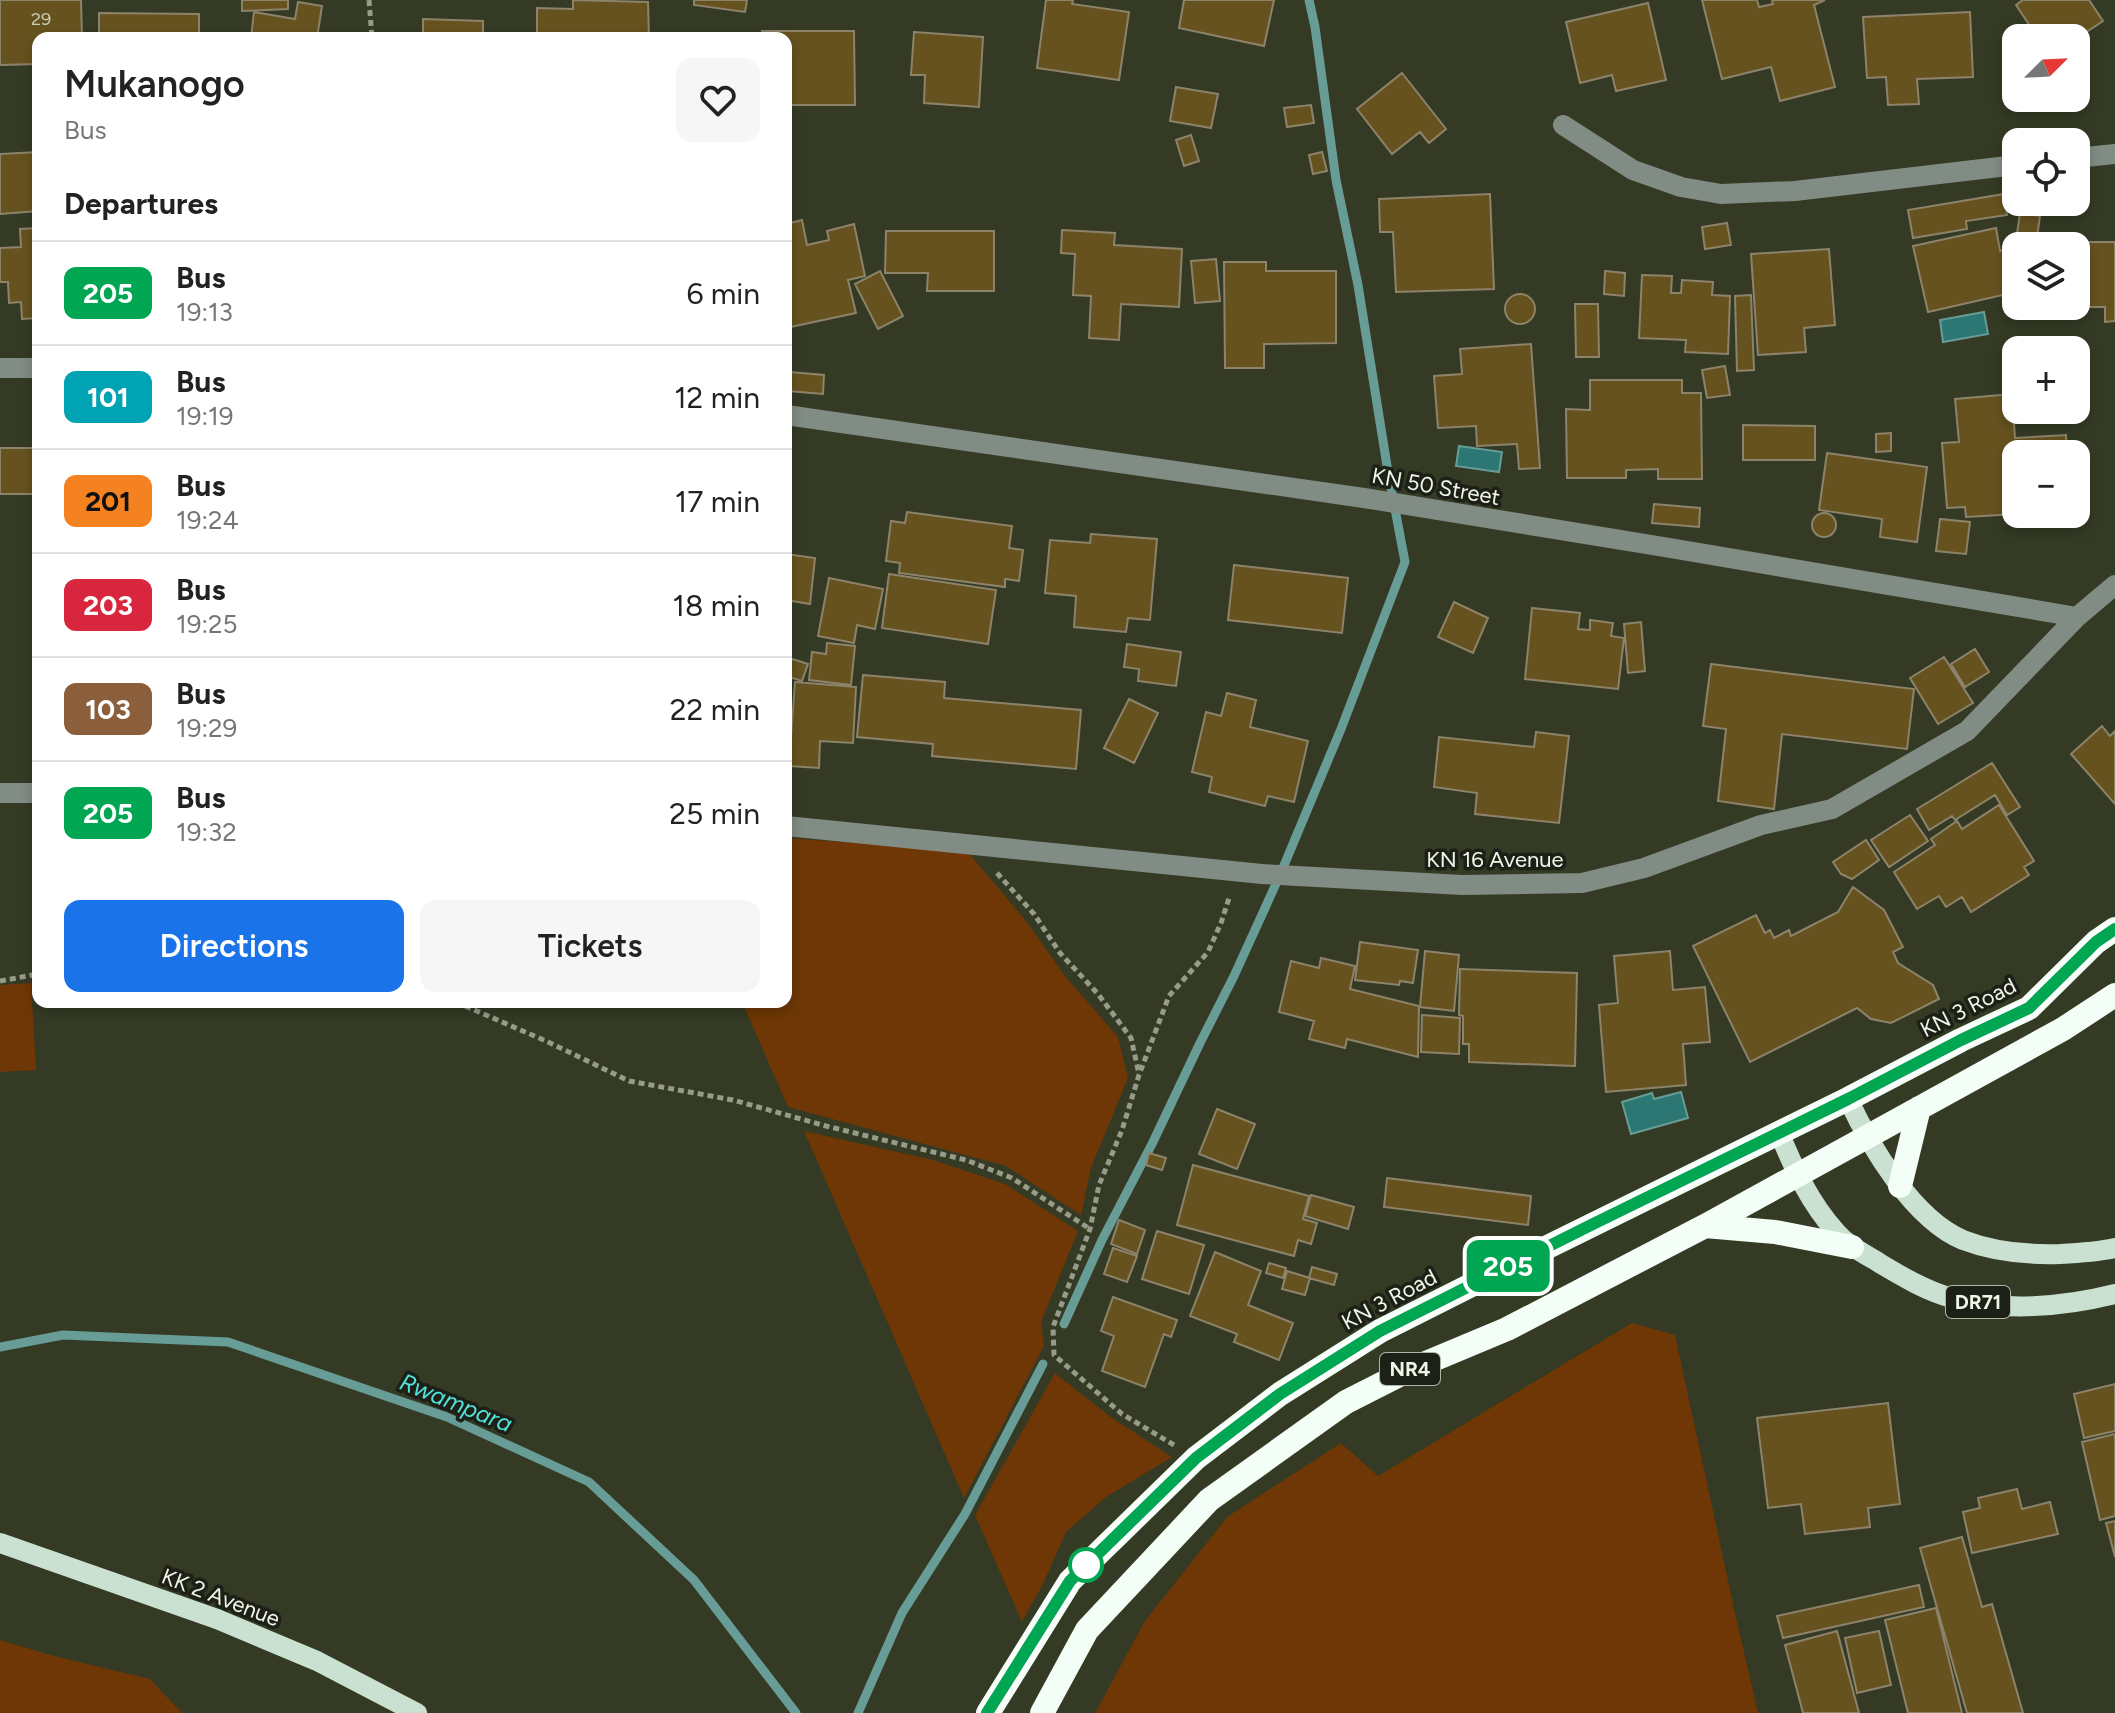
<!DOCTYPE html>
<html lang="en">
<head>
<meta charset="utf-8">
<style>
	body { margin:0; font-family:Figtree,sans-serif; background:#f6f6f6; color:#222; height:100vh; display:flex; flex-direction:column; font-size:30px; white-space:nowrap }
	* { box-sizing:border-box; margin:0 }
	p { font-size:26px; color:#767676 }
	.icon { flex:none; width:44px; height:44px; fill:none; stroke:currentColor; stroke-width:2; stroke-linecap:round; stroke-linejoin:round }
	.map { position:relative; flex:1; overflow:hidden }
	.side { position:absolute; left:32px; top:32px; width:760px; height:976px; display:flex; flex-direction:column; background:#fff; border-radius:16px; box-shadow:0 4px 12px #0003 }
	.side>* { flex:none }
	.badge { padding:0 16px; border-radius:12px; font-size:28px; line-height:52px }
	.needle { width:52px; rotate:66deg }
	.tools { position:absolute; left:2002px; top:24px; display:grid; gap:16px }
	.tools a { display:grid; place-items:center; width:88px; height:88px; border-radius:16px; background:#fff; box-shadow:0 4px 12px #0003; font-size:40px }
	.map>.badge { position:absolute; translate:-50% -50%; box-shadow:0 0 0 4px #fff }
	h2 { padding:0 32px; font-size:30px; line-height:72px }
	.round { display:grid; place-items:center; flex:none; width:84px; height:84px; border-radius:16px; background:#f6f6f6 }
	.head { display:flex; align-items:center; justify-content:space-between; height:136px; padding:0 32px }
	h1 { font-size:38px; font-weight:600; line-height:60px }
	.action { display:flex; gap:16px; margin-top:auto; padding:16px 32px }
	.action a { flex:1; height:92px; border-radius:16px; background:#1a73e8; color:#fff; font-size:32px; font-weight:600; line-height:92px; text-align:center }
	.action a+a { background:#f6f6f6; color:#222 }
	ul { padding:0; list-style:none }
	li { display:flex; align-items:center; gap:24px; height:104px; padding:0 32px; border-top:2px solid #e0e0e0 }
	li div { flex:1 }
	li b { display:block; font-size:30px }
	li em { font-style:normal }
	li .badge { min-width:88px; font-weight:700; text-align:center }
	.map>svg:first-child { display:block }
	.green { fill:#6e3705 }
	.water { fill:#2c7773; stroke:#679d96; stroke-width:2 }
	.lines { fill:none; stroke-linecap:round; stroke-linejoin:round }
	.stream { stroke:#679d96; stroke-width:9 }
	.building { fill:#65521f; stroke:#8d836a; stroke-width:2 }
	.path { stroke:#969b8a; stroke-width:5; stroke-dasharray:6 4; stroke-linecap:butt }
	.minor { stroke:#818c84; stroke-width:20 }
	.major { stroke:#cae1d2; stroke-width:20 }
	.highway { stroke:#f3fef6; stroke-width:24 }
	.line-casing { stroke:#fff; stroke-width:18 }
	.line { stroke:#00a651; stroke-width:12 }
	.stop-dot { fill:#fff; stroke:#00a651; stroke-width:4 }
	.labels { text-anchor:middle; stroke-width:7; stroke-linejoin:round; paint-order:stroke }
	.number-label { font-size:18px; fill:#cdccb5 }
	.shield { fill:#1d2016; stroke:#b1b5a8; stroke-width:2 }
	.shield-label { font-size:20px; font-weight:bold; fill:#f0f5e7 }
	.street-label { font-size:22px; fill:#f0f5e7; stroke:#1d2016 }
	.water-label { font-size:24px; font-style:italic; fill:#52e1d9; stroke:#1d2016 }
</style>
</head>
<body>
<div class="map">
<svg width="2115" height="1713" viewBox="0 0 2115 1713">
	<rect width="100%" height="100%" fill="#343a24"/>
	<!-- green -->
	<path class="green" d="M786,838l181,13 59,70 39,55 53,61 10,41 -37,90 -10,47 -75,-49 -218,-59 -46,-105h44z
		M31,983l5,87 -36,2v-87z
		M804,1131l129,29 72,24 73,47 -37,91 3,24 -80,152z
		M1632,1323l43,12 60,278 23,100h-663l50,-92 82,-104 114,-74 37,33z
		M1055,1373l57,45 60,39 -66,40 -40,35 -24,54 -20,36 -47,-107z
		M0,1640l54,16 96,23 32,34h-182z"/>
	<!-- water -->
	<path class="water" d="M1984,312l4,22 -45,8 -3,-22z
		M1459,446l43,6 -3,20 -43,-6z
		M1681,1092l7,26 -57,16 -9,-32 30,-9 2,6z"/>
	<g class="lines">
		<!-- stream -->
		<path class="stream" d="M1064,1324l38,-84 50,-96 48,-101 34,-67 46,-101 61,-146 64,-167 -17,-90 -30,-187 -22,-105 -21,-153 -6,-27
			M0,1347l63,-12 165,7 219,75 142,65 105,98 102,133
			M858,1713l44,-100 63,-99 78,-150"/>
	</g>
	<!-- building -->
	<path class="building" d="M0,0h81l1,38h-44v26l-38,1z
		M242,0h46v9l-46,2z
		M573,0l75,2 1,36h-112v-30l36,1z
		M694,0h53l-2,12 -51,-7z
		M1046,0h27l-1,4 57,8 -10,68 -82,-12z
		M1184,0h90l-10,46 -85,-18z
		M1702,0h55l2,7 14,-3 -1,-4h53l-11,5 21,82 -55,14 -9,-34 -49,12z
		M2023,0h66l14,21 -27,18 -38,-1 -22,-33z
		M298,2l24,4 -5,32h-66l3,-26 41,7z
		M1648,3l18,77 -50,11 -4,-16 -32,8 -14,-61z
		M1970,12l3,65 -56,2 2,25 -31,1 -2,-28 -19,1 -4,-61z
		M99,13l100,1v24h-100z
		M423,19l60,2v12h8v5h-84l1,-3 15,1z
		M762,31h92l1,74h-69v-67h-24z
		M914,32l69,5 -4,70 -55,-4 1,-28h-14z
		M1402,73l44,56 -17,14 -9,-11 -28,22 -35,-45z
		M1176,87l42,7 -7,34 -41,-7z
		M1311,105l3,18 -27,4 -3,-19z
		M1191,135l8,26 -15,5 -8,-26z
		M38,152v59l-38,3v-60z
		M1322,152l5,19 -14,3 -4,-19z
		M1490,194l4,95 -98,3 -3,-60h-13l-1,-33z
		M2004,194l3,21 -41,6 1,8 -54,9 -5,-28z
		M2020,213l20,3 -3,21 -20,-3z
		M802,220l5,25 22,-5 -2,-9 27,-7 11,52 -17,4 8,33 -70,15v-104z
		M1727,223l4,22 -26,4 -3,-22z
		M38,228v90l-16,1 -1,-17 -12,1 -1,-21h-8v-34l21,-1 -1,-18z
		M1996,228l4,23 16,-4v45l-88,20 -15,-66z
		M1062,230l53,3 -1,12 68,4 -3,58 -58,-3 -2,36 -30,-2 2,-42 -18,-1 2,-41 -14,-1z
		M886,231h108v60h-67l1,-18h-43z
		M2070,242h45v79l-10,1v-15h-35l6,-1v-60h-6z
		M1829,249l6,76 -31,3 2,24 -48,3 -7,-101z
		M1216,259l4,42 -25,2 -4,-42z
		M1224,262h42v9h70v72l-72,1v24h-39z
		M880,271l23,45 -25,13 -23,-45z
		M1605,271l20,2 -1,23 -20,-2z
		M1642,275l30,1 -1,17h10l1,-13 31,2 -1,13 18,1 -2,58 -43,-2 1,-12 -47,-2z
		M1505 309a15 15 0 1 1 30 0a15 15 0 1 1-30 0Z
		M1751,295l3,75 -17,1 -2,-75z
		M1575,304h23l1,53h-23z
		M1531,344l9,124 -21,1 -2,-25 -40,2 -1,-20 -38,2 -4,-52 28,-2 -2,-25z
		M1725,366l5,29 -23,3 -5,-28z
		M790,372l34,3 -1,19 -35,-3z
		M1590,380h92v13h19l1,86h-44v-10l-32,1v8h-59l-1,-69 24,1z
		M2012,394l3,44 51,-3 1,19h-51v60l-50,3 -1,-10 -18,1 -5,-65 17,-1 -4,-43z
		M1743,425l72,1v34h-72z
		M1891,433v18l-15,1v-18z
		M0,448h38v46h-38z
		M1827,453l100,14 -10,75 -37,-5 2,-18 -63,-9z
		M1654,504l46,4 -1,19 -47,-4z
		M907,512l105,14 -3,22 14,2 -4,31 -14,-2v8l-106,-14 1,-10 -14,-2 5,-40 14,2z
		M1812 525a12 12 0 1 1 24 0a12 12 0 1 1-24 0Z
		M1940,519l30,3 -4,32 -30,-3z
		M1091,534l66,5 -7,81 -22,-2 -2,14 -52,-5 2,-31 -31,-3 5,-53 40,3z
		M786,554l29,4 -5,46 -24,-4z
		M1234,565l114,13 -6,55 -114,-13z
		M889,574l107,16 -8,54 -106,-16z
		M829,578l54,11 -8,40 -18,-4 -3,18 -36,-7z
		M1454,602l34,16 -15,35 -35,-16z
		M1532,608l48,5 -2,16 12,1v-10l23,3 -2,13 13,2 -6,51 -93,-10z
		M1641,622l4,49 -17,2 -4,-49z
		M827,643l28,3 -4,39 -42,-5 3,-28 14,2z
		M1127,644l54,8 -5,34 -38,-5 1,-12 -15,-2z
		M1975,649l14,23 -24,15 -14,-23z
		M786,657l22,7 -6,17 -16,-5z
		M1944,657l29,46 -35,21 -28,-46z
		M1711,664l203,25 -7,60 -125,-15 -8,75 -56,-8 8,-72 -23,-3z
		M863,675l82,7 -1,16 137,12 -5,59 -144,-13 1,-12 -76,-7z
		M795,682l61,5 -3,56 -33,-2 -1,27 -30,-2z
		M1227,693l29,7 -6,27 58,14 -14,61 -26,-6 -3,10 -56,-14 3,-15 -20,-5 14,-60 15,4z
		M1129,699l29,14 -24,50 -30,-15z
		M2102,726l8,10 5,-5v73l-44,-50z
		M1536,732l33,4 -10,87 -84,-9 2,-21 -43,-6 5,-50 95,10z
		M1992,763l28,44 -13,8 -12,-20 -40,25 -3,-4 -23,14 -12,-21z
		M1999,805l35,56 -10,6 5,8 -58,37 -9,-15 -16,10 -7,-11 -22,13 -23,-37 41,-27 -4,-6 26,-18 5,8z
		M1910,815l18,26 -39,26 -18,-27z
		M1866,840l13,20 -27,19 -11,-5 -8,-12z
		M1853,887l31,23 19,37 -10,5 5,11 35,22 6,14 -48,24 -20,-4 -14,-11 -107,54 -57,-116 63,-31 9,18 5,-3 4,8 15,-8 2,6 47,-24z
		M1360,942l58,8 -5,33 -13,-2 -1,4 -44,-5z
		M1425,951l34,4 -5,56 -34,-4z
		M1670,951l3,39 32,-3 5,55 -27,2 3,41 -80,7 -7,-87 19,-2 -4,-47z
		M1321,958l34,8 -5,23 69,17 -1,51 -71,-18 -2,9 -36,-9 5,-18 -35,-9 12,-51 28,7z
		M1460,969l117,4 -2,93 -106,-4v-18h-6v-28l-4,-1z
		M1422,1015l38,3 -1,36 -38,-2z
		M1217,1109l38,15 -18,45 -38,-15z
		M1149,1153l17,5 -4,12 -16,-5z
		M1193,1165l116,31 -6,23 14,4 -6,21 -13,-4 -4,16 -117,-31z
		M1387,1178l144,18 -3,29 -144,-18z
		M1311,1195l43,12 -6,22 -43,-13z
		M1119,1220l26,10 -8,24 -26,-10z
		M1157,1231l47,14 -15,49 -47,-15z
		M1113,1248l24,8 -10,26 -23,-8z
		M1215,1252l46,19 -13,34 45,18 -14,37 -45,-18 3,-8 -47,-18z
		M1269,1263l17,5 -3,10 -17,-5z
		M1312,1267l25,7 -3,11 -25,-7z
		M1287,1271l23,7 -5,17 -23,-6z
		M1113,1297l64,23 -6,17 -7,-3 -19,53 -43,-16 12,-35 -13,-5z
		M2115,1384v47l-31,7 -10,-44z
		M1888,1403l12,101 -32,4 2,19 -65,7 -4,-30 -33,4 -11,-90z
		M2115,1434v82l-15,4 -18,-78z
		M2017,1489l5,20 28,-7 8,32 -86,19 -9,-41 17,-4 -2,-10z
		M2115,1521v36l-9,-34z
		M1962,1537l20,70 10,-3 31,109h-56l-47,-165z
		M1919,1585l5,22 -141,31 -6,-22z
		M1936,1608l26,105h-54l-23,-93z
		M1837,1631l22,82h-56l-18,-68z
		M1879,1631l12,54 -34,8 -12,-55z"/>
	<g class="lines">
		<!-- path -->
		<path class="path" d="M369,0l3,38
			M997,873l37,41 26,39 38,41 33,44 8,36
			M0,981l38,-7
			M456,1002l90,39 83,40 104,19 93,26 140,34 46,18 78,51
			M1174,1445l-52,-31 -68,-59 -1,-28 37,-98 9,-44 23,-55 17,-55 30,-79 39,-44 13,-29 9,-28"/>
		<!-- minor -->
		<path class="minor" d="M1563,125l70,45 48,17 40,7 74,-3 221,-26
			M2076,158l39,-4
			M0,368h38
			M786,415l578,83 300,49 413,70
			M0,793h38
			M786,826l476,48 200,11 120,-2 62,-15 117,-43 71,-16 135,-78 110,-114 38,-32"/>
		<!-- major -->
		<path class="major" d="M1848,1099c22,47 65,120 115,141 31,12 64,15 97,14 19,-1 37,-2 55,-6
			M1779,1132c14,35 31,71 57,100 12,14 29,22 45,32 22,13 45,27 71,34 51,14 112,9 163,-4
			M0,1543l217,76 100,42 100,52"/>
		<!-- highway -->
		<path class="highway" d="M1900,1186l19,-78
			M1705,1226l70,6 77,15
			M988,1713l82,-132 126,-123 84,-64 100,-63 131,-66 337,-166 113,-59 68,-32 67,-66 19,-13
			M1042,1713l45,-83 122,-130 137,-98 63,-32 98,-41 198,-103 358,-197 52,-34"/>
	</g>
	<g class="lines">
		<defs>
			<path id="line" d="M987,1713l83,-132 126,-123 84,-64 100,-63 211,-106 257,-126 113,-59 68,-32 67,-66 19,-13"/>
		</defs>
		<!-- line casing -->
		<use href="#line" class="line-casing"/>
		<!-- line -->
		<use href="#line" class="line"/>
	</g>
	<!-- markers -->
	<circle class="stop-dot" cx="1086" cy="1565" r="16"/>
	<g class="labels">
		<!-- number labels -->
		<g class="number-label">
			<text x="41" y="25">29</text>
		</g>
		<!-- shield labels -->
		<g class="shield">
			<rect x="1946" y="1286" width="64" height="32" rx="6"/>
			<rect x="1380" y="1353" width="60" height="32" rx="6"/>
		</g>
		<g class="shield-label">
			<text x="1978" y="1309">DR71</text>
			<text x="1410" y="1376">NR4</text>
		</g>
		<!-- street labels -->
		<g class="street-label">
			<text transform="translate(1436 486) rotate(10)" y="8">KN 50 Street</text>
			<text x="1495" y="867">KN 16 Avenue</text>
			<text transform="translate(1968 1007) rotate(-27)" y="8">KN 3 Road</text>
			<text transform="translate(1389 1299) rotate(-28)" y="8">KN 3 Road</text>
			<text transform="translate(221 1597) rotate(21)" y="8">KK 2 Avenue</text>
		</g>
		<!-- water labels -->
		<g class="water-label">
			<text transform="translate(456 1403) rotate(22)" y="8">Rwampara</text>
		</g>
	</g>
</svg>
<div class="tools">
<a><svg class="needle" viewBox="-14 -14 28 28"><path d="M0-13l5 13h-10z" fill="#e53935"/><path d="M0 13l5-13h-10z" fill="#767676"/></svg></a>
<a><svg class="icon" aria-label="locate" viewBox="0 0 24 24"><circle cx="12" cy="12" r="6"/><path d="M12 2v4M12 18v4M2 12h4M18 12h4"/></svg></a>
<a><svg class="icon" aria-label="layers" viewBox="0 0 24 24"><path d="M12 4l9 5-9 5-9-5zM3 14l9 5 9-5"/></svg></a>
<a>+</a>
<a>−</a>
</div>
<b class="badge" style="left:1508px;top:1266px;background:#00a651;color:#fff">205</b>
<section class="side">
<div class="head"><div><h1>Mukanogo</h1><p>Bus</p></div><a class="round"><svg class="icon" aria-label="heart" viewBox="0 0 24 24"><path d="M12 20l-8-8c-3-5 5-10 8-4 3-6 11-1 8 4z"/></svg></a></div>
<h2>Departures</h2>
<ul>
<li><span class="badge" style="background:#00a651;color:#fff">205</span><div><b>Bus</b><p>19:13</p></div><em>6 min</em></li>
<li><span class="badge" style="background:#00a3b4;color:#fff">101</span><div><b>Bus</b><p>19:19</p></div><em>12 min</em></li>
<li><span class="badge" style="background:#f58220;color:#111">201</span><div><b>Bus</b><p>19:24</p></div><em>17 min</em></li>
<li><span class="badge" style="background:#d7263d;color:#fff">203</span><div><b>Bus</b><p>19:25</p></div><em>18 min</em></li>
<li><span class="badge" style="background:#8b5e3c;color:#fff">103</span><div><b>Bus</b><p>19:29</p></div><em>22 min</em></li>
<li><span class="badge" style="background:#00a651;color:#fff">205</span><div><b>Bus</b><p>19:32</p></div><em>25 min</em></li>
</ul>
<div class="action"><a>Directions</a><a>Tickets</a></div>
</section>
</div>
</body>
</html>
